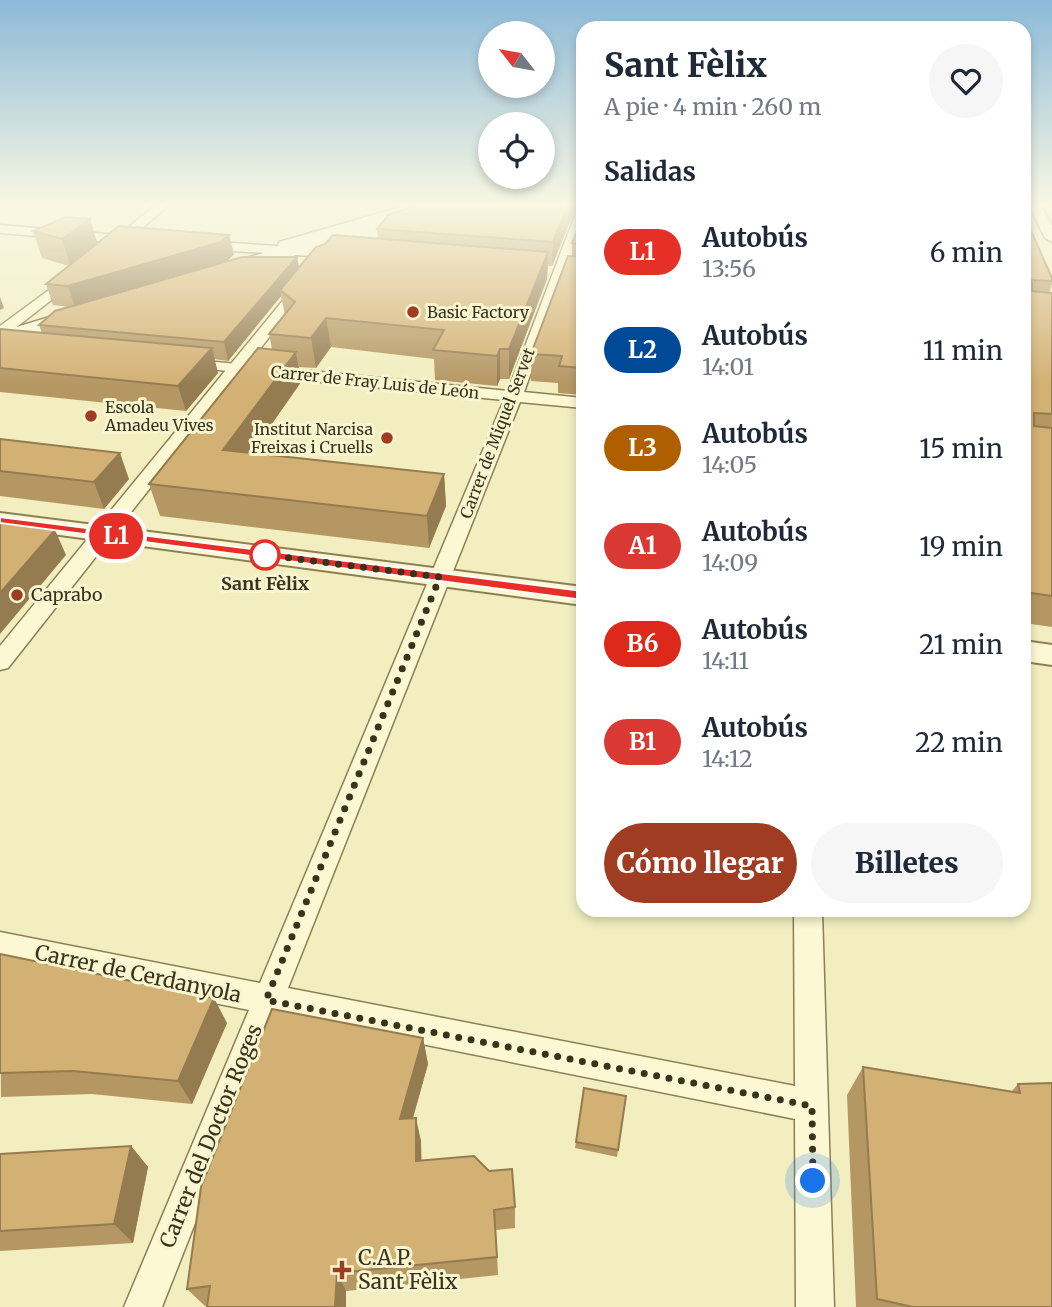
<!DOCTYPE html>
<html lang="es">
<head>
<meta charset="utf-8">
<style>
	body { margin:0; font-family:Merriweather,serif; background:#f6f6f7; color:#1f2937; height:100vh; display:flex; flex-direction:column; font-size:26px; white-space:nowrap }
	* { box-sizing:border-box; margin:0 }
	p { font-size:23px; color:#747a83 }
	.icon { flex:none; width:38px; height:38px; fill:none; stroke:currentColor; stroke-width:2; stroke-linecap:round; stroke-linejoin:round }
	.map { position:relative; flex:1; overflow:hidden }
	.side { position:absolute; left:576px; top:21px; width:455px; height:896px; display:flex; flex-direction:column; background:#fff; border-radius:21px; box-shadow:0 4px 10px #0003 }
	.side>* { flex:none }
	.badge { padding:0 14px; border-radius:23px; font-size:24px; line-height:46px }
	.needle { width:46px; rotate:301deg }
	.fabs { position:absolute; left:478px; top:21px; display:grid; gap:14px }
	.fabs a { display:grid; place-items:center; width:77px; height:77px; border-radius:50%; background:#fff; box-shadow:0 4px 10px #0003; font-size:35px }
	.you { position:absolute; width:35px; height:35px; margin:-18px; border:5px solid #fff; border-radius:50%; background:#1a73e8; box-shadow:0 0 0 10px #1a73e833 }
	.map>.badge { position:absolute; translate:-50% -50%; box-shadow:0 0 0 4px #fff }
	h2 { padding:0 28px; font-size:26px; line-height:63px }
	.round { display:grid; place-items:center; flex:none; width:74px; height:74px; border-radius:37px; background:#f6f6f7 }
	.summary { display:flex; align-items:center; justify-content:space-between; height:119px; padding:0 28px }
	h1 { font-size:33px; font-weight:800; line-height:52px }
	.cta { display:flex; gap:14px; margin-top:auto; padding:14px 28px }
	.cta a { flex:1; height:80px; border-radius:42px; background:#a03c21; color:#fff; font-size:28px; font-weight:800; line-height:80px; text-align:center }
	.cta a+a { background:#f6f6f7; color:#1f2937 }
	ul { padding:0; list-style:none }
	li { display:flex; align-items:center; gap:21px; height:98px; padding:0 28px }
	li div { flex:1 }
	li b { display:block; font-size:26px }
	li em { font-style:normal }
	li .badge { min-width:77px; font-weight:700; text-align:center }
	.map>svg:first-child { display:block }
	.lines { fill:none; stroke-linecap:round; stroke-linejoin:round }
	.pedestrian-casing { stroke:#8c7f56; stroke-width:3 }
	.minor-casing { stroke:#8c7f56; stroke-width:3 }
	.tertiary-casing { stroke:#8c7f56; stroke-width:4 }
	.secondary-casing { stroke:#6e5f3a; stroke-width:3 }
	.pedestrian { fill:#fcf8d4; fill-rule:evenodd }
	.minor { fill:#fcf8d4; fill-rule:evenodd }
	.tertiary { fill:#fcf8d4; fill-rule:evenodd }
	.secondary { fill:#fcf8d4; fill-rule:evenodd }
	.wall { fill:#b59763 }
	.shaded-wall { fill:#947b50 }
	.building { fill:#d3b073; stroke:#947b50; stroke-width:2 }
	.line { fill:#e63027; stroke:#fff; stroke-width:2 }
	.walk { stroke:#3b321c; stroke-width:7; stroke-dasharray:0 12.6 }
	.poi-dot { fill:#a03c21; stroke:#f8f6d0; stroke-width:2.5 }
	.stop-dot { fill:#fff; stroke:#e63027; stroke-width:3.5 }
	.labels { text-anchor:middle; stroke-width:6; stroke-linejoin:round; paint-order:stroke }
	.far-poi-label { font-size:16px; fill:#3b321c; stroke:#f8f6d0; text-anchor:start }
	.far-street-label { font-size:16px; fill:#3b321c; stroke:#f8f6d0 }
	.stop-label { font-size:18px; font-weight:bold; fill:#3b321c; stroke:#f8f6d0 }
	.poi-label { font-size:18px; fill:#3b321c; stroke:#f8f6d0; text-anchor:start }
	.near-street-label { font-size:21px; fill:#3b321c; stroke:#f8f6d0 }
	.near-poi-label { font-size:21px; fill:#3b321c; stroke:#f8f6d0; text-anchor:start }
</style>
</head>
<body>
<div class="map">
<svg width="1052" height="1307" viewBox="0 0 1052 1307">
	<rect width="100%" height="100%" fill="#f2eec0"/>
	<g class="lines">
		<defs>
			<path id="pedestrian" d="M195,360l42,4 6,4 -6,4 -46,-5v-6z"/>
			<path id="minor" d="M158,203h13l-38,33 7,4 -2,3h-13l-9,5 -5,-1v-5l-111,-9v-8l119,10z
				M415,203h18l-141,44 40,2v-5l72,-22 4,-1 6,4 -73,25 8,4 -7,4 -140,-9 -7,-4 7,-4 76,5 1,-4z
				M1028,203h12l12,23v16l-7,-4z
				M583,206v22l-59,164 59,6v10l-63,-6 -232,586 507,98 -1,-176h28l12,397h-38l-1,-188 -518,-104 -115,292h-38l125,-297 -249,-50v-28l260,51 244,-583 -233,-23 -8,-5 8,-5 237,24 69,-181z
				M72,273l7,4 -2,3 -72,56 -5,2v-12z
				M303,281l5,1v6l-300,380 -8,2v-24l298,-364z"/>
			<path id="tertiary" d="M0,513l583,74v18l-583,-78z
				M1024,641l28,4v20l-28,-4z"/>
			<path id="secondary" d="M435,203h25l-2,4 -222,66 -7,2 -10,-6 3,-4z
				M79,308l7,2 3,4 -3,4 -86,27v-13z"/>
		</defs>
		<!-- pedestrian casing -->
		<use href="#pedestrian" class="pedestrian-casing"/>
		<!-- minor casing -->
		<use href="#minor" class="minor-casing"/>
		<!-- tertiary casing -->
		<use href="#tertiary" class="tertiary-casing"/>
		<!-- secondary casing -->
		<use href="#secondary" class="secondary-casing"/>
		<!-- pedestrian -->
		<use href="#pedestrian" class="pedestrian"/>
		<!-- minor -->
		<use href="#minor" class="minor"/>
		<!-- tertiary -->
		<use href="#tertiary" class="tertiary"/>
		<!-- secondary -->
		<use href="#secondary" class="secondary"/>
	</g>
	<!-- wall -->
	<path class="wall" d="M575,209l-23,57h-4l-1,13 -38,100h-9l-3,7 -62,-6 -1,-21 -103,-12 -15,21 -17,-1 2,15 -49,71 192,21 2,32 -17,42 -269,-32 -11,-32 123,-135 -3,-15 16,-19 -4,-19 -53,65 -14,-2 4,14 -32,38 -186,-19v-63l42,4 -3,-8 32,-18 -18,-2 -7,-21 23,-18 -27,-8 -9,-27 64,12 137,11 -7,7 70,-4 2,11 79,-29 -1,-10z
		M1024,215l28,63v6l-3,9h3v334l-28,-4z
		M583,216v179l-25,-2v-10l-27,-2v-27l41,-98v-13z
		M0,439l129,40 -25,30 -104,-13z
		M0,954l227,69 -35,81 -100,-10 -91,3z
		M423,1038l5,26 -15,54 8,23v19l94,47v21l-19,2 2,45 -293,31 -18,-17z
		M863,1067l148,25 7,-8 34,-1v224h-196l-9,-212z
		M584,1088l42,8 -9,61 -42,-9z
		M131,1146l17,21 -15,76 -133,8v-97z"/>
	<!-- shaded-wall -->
	<path class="shaded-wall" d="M569,203h14v2l-8,4 -23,57 1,-24z
		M90,219l8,26 -27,22 -9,-28z
		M229,235l5,19 -8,8 -151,45 -7,-21z
		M548,252l-1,27 -38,100v-30z
		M297,257l3,17 -20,16 1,6 -53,65 -4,-19z
		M0,297l4,11 -4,2z
		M326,318l5,29 -15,21 -5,-30z
		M212,348l6,25 -32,38 -8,-25z
		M500,349v30l-3,7v-30z
		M296,352l5,30 -70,100 -8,-32z
		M120,453l9,26 -25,30 -10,-27z
		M444,474l2,32 -17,42 -2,-32z
		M55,530l11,25 -66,79v-41z
		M214,998l13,25 -35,81 -14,-23z
		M423,1038l5,26 -22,78 -6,-23z
		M416,1118l5,23 1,42 -6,-22z
		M131,1146l17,21 -15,76 -19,-19z
		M337,1273l9,18v16h-11z"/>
	<!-- building -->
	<path class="building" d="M427,203h142l-16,39 -176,-13 12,-15z
		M1024,215l28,63v3l-20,-1v11l20,2v121l-18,-1v13l18,2v168l-28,-4z
		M583,216v29l-11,-2z
		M66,217l24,2 -28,20 -29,-8z
		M119,226l110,9 -8,7 -153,44 -22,-2z
		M333,235l215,17 -39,97h-9l-3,7 -64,-6 11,-20 -118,-12 -15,20 -42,-4 26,-32 -15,-12 36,-43 9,-3z
		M568,256l15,1v111l-24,-2 3,-10 -31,-2z
		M242,257h55l-73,85 -185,-17 16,-14z
		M0,329l212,19 -34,38 -178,-18z
		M258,348l38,4 -73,98 221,24 -17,42 -278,-32z
		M0,439l120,14 -26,29 -94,-11z
		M0,523l55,7 -55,63z
		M0,954l214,44 -36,83 -105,-10 -73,2z
		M272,1009l151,29 -23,81 16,-1v43l58,-5 15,15 23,-2 3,38 -21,3 3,47 -160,16 -2,34h-128l3,-21 -23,3 14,-102z
		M863,1067l157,26 -2,-9 34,-1v224h-139l-36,-8z
		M584,1088l42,8 -8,54 -42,-8z
		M131,1146l-17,78 -114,7v-77z"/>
	<!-- sky -->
	<linearGradient id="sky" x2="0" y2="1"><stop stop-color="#8cbad8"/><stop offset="0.53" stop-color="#f9f7e3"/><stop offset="1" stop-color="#f9f7e3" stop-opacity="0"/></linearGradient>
	<rect width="1052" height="386" fill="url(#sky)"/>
	<!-- line -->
	<path class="line" d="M0,517l583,74 6,5 -6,4 -583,-77z"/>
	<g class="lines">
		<!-- walk -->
		<path class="walk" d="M265,555l-7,-1 182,23 -174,423 546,106 1,75"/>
	</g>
	<!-- markers -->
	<g class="poi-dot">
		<circle cx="413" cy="312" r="7"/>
		<circle cx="91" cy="416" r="7"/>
		<circle cx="387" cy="438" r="7"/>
		<circle cx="17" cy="595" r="7"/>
		<path d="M338.5 1259.5h7v7h7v7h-7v7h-7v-7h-7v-7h7z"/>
	</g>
	<circle class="stop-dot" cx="265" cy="555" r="14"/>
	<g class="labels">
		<!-- far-poi labels -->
		<g class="far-poi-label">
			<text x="427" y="318">Basic Factory</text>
			<text x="105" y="413">Escola<tspan x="105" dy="18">Amadeu Vives</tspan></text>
			<text x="373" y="435" text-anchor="end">Institut Narcisa<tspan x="373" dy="18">Freixas i Cruells</tspan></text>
		</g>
		<!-- far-street labels -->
		<g class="far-street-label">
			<text transform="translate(375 382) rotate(6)" y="6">Carrer de Fray Luis de León</text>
			<text transform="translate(497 433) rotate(-69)" y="6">Carrer de Miquel Servet</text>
		</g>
		<!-- stop labels -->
		<g class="stop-label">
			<text x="265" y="590">Sant Fèlix</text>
		</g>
		<!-- poi labels -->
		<g class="poi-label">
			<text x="31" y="601">Caprabo</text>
		</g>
		<!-- near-street labels -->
		<g class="near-street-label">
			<text transform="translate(138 974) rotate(12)" y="7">Carrer de Cerdanyola</text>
			<text transform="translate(211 1136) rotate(-68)" y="7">Carrer del Doctor Roges</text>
		</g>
		<!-- near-poi labels -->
		<g class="near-poi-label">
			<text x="358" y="1265">C.A.P.<tspan x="358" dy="24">Sant Fèlix</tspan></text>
		</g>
	</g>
</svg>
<div class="fabs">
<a><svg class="needle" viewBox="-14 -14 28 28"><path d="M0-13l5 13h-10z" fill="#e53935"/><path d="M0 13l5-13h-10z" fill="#747a83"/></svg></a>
<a><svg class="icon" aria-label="locate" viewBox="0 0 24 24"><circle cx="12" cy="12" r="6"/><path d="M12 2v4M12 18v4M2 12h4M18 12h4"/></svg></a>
</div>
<div class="you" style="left:813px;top:1181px"></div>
<b class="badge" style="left:116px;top:536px;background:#e63027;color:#fff">L1</b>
<section class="side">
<div class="summary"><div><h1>Sant Fèlix</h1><p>A pie · 4 min · 260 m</p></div><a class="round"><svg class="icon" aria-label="heart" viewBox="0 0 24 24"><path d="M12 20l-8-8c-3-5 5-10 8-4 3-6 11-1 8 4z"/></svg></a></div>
<h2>Salidas</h2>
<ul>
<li><span class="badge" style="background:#e63027;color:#fff">L1</span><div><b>Autobús</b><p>13:56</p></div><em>6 min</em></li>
<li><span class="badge" style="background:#004996;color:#fff">L2</span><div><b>Autobús</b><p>14:01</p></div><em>11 min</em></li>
<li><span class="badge" style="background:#b05f00;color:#fff">L3</span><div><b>Autobús</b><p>14:05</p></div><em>15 min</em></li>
<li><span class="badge" style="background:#da3832;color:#fff">A1</span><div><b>Autobús</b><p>14:09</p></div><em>19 min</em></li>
<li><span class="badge" style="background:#dd281c;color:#fff">B6</span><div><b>Autobús</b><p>14:11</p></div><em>21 min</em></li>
<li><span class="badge" style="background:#da3832;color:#fff">B1</span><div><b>Autobús</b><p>14:12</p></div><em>22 min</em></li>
</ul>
<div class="cta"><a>Cómo llegar</a><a>Billetes</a></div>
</section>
</div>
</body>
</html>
